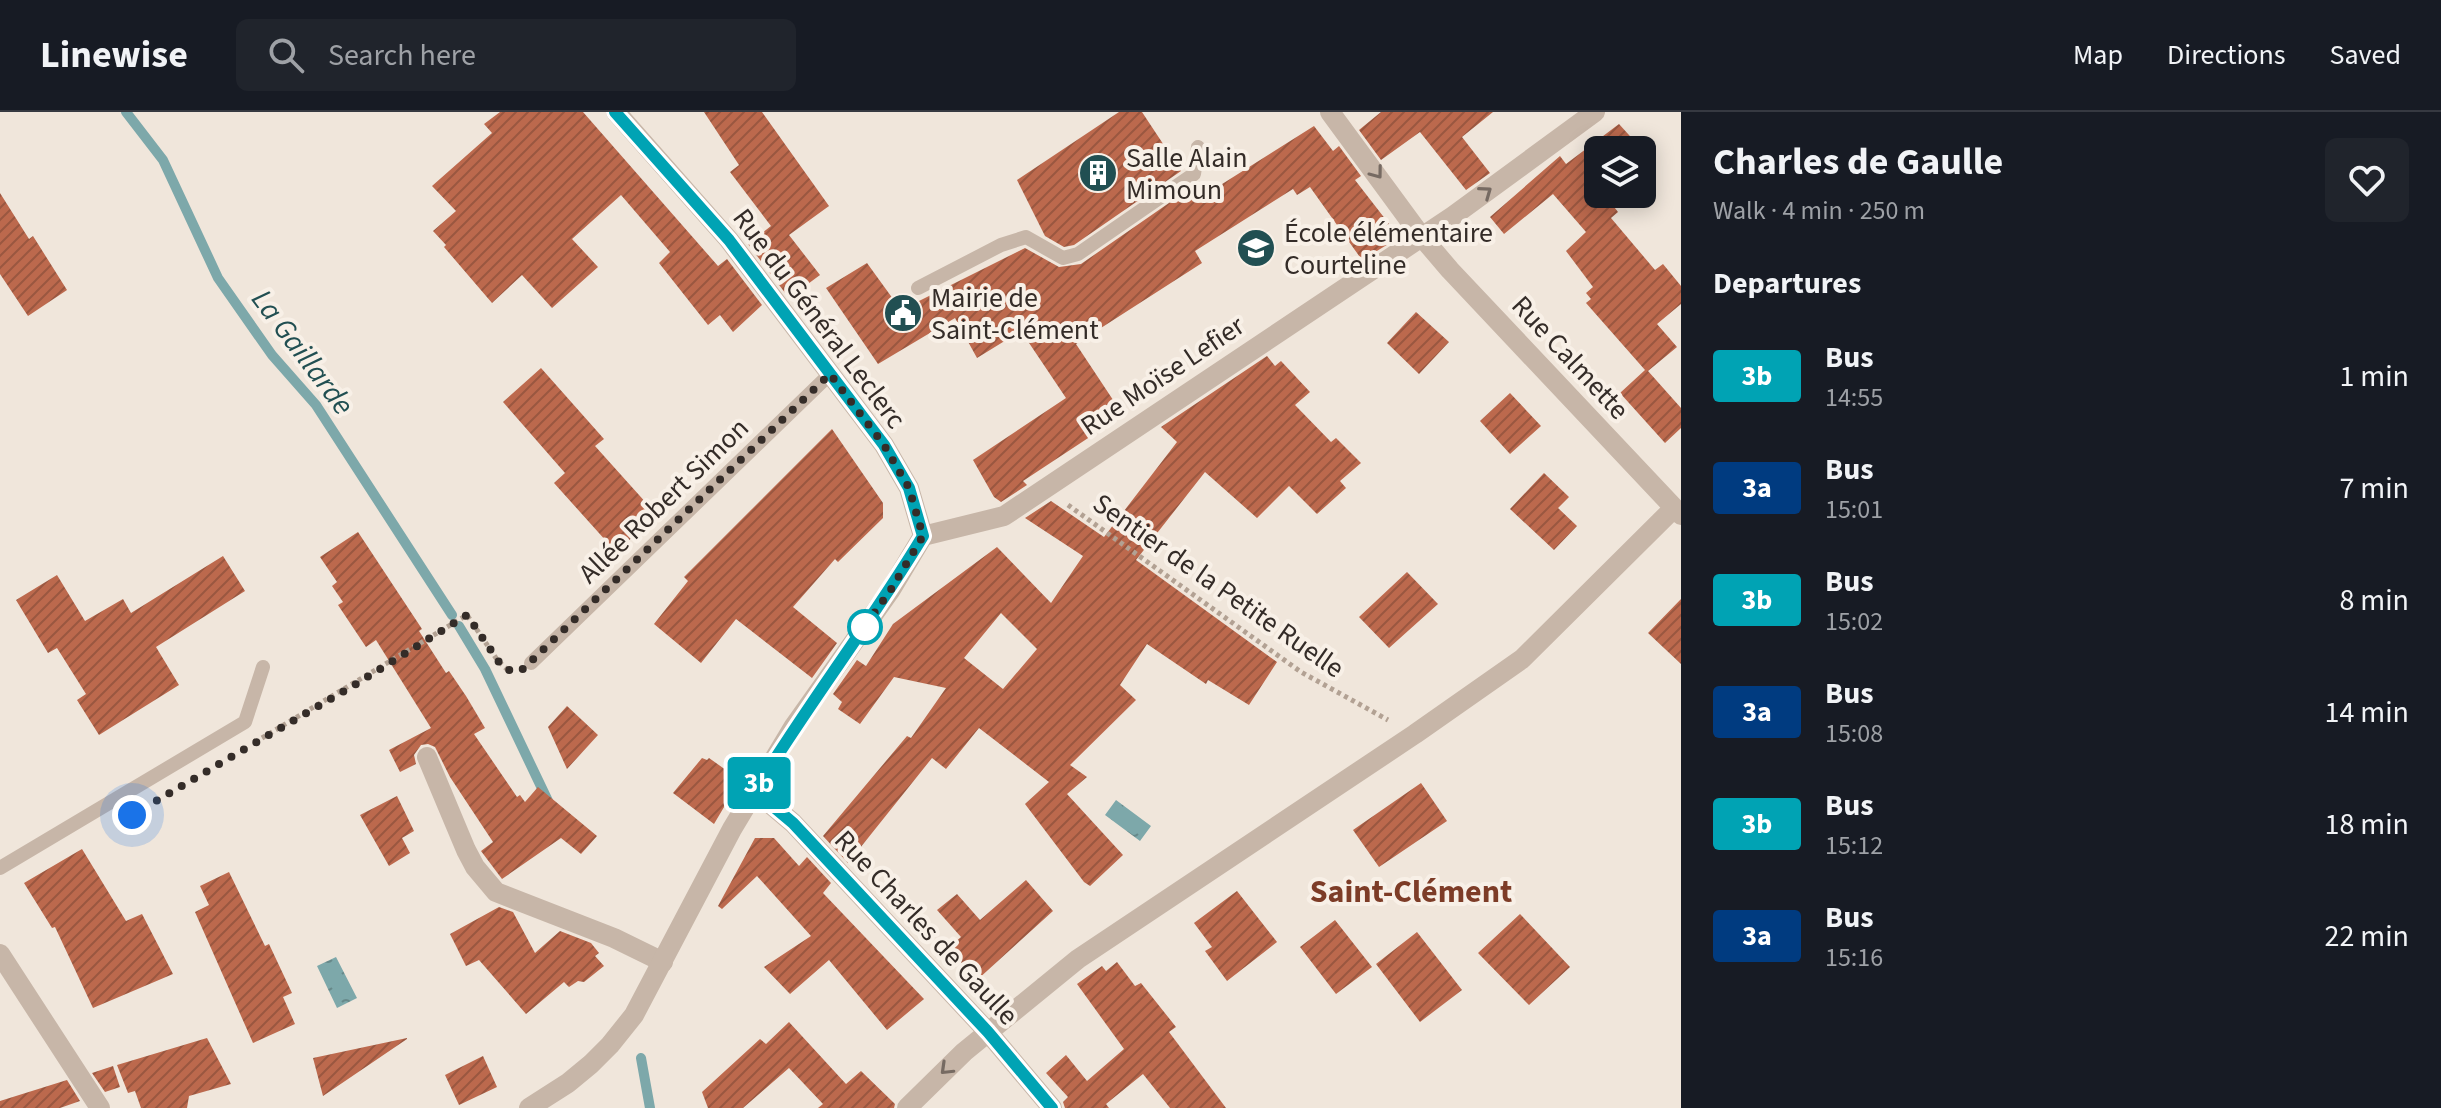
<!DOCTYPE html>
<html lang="en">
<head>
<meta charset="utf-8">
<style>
	body { margin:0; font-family:"Source Sans 3",sans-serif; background:#20242c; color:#f1f3f6; height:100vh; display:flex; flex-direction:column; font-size:30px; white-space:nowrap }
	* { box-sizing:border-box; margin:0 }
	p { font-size:26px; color:#9ea1a6 }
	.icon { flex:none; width:44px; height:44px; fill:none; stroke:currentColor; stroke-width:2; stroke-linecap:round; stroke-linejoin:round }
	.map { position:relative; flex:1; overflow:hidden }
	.panel { display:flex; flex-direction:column; background:#171b24; width:760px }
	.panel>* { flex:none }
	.badge { padding:0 16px; border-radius:6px; font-size:28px; line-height:52px }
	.buttons { position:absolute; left:1584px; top:24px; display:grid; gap:16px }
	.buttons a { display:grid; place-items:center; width:72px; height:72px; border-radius:12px; background:#171b24; box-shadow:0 4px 20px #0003; font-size:40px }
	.you { position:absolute; width:40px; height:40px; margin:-20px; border:6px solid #fff; border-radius:50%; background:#1a73e8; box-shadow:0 0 0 12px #1a73e833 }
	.map>.badge { position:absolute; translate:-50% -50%; box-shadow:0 0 0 4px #fff }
	h2 { padding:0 32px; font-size:30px; line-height:72px }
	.round { display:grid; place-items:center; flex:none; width:84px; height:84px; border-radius:12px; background:#20242c }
	.headline { display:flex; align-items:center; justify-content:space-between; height:136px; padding:0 32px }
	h1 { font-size:38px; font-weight:700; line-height:60px }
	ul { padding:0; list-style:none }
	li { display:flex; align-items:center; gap:24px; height:112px; padding:0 32px }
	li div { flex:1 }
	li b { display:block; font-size:30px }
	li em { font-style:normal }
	li .badge { min-width:88px; font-weight:700; text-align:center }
	header { display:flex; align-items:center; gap:48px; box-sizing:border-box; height:112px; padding:0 40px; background:#171b24; border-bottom:2px solid #363941 }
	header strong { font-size:38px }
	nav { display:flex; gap:44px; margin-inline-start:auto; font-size:28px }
	.search { width:560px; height:72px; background:#20242c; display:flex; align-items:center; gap:20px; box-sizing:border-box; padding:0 28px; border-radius:12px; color:#9ea1a6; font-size:30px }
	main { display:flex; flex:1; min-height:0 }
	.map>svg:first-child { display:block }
	.water { fill:url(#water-ripples) }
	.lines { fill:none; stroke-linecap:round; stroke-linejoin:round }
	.stream { stroke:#7da8aa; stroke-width:10 }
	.building { fill:url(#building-hatch); fill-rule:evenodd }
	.path { stroke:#b2a193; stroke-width:5; stroke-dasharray:4 4; stroke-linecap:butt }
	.service { stroke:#c7b6a8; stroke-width:14 }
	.minor { stroke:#c7b6a8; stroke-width:20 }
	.tertiary { stroke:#c7b6a8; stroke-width:20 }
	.oneway { stroke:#766a62 }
	.line-casing { stroke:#fff; stroke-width:18 }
	.line { stroke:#00a3b4; stroke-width:12 }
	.walk { stroke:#342c28; stroke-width:8; stroke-dasharray:0 14.4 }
	.stop-dot { fill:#fff; stroke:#00a3b4; stroke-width:4 }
	.labels { text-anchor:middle; stroke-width:8; stroke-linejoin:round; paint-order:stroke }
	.poi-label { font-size:28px; fill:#342c28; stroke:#f8f0e7; text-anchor:start }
	.street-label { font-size:28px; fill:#342c28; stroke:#f8f0e7 }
	.water-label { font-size:30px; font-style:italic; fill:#214f52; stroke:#f8f0e7 }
	.quarter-label { font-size:32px; font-weight:bold; fill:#7d3c27; stroke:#f8f0e7 }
</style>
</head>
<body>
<header>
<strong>Linewise</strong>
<div class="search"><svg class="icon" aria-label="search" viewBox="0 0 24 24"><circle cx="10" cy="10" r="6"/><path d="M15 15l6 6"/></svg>Search here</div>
<nav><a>Map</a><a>Directions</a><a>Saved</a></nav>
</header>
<main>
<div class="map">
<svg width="1681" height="996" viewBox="0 0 1681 996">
	<defs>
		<pattern id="water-ripples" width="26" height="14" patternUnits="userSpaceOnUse" patternTransform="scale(2)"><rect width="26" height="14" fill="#7da8aa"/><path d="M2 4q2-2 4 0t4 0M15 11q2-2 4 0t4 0" fill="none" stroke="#67898a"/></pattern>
		<pattern id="building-hatch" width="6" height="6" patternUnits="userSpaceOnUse" patternTransform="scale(2)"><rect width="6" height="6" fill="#bc694d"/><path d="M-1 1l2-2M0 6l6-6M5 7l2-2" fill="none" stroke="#9a5740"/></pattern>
	</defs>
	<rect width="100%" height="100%" fill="#f0e6db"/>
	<!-- water -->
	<path class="water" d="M1116,688l35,26 -11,15 -35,-26z
		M336,845l21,41 -20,10 -20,-42z"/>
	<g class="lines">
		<!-- stream -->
		<path class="stream" d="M126,0l37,48 55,118 54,77 44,50 136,210
			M459,514l26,43 63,132
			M641,946l9,50"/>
	</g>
	<!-- building -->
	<path class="building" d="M500,0h83l135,154 9,-7 35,46 -29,27 -13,-17 -12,10 -49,-62 11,-11 -49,-57 -49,44 26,28 -46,41 -30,-33 -30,28 -48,-56 2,-2 -13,-14 23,-20 -24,-25 60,-53 -8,-9z
		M704,0h58l67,94 -40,29 31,40 -31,23 -41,-54 23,-18 -41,-54 9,-7z
		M1119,0h23l39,59 -107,74 -10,2 -19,-11 -28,-56z
		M1381,0h112l-31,25 28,36 -24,17 -46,-58 -39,28 -22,-30z
		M1619,12l29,32 -6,5v-11h-44v44h6l14,18 -7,6 44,52 8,-6 18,22v18l-24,20 20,23 -29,24 33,37v20l-16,15 -45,-50 25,-23 -59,-67 5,-4 -5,-6 7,-6 -27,-36 20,-19 -33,-38 -49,40 -14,-17 70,-61 6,8z
		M1314,14l19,25 6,-5 22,30 -6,4 38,49 -3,14 -28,17 -52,-73 -13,8 -4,-6 -98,62 7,12 -126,81 47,71 -100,66 4,4 -26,17 -7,-5 -21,-37 93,-62 -45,-67 -44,27 -22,-40 -77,46 -52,-76 41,-25 34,47 124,-62 34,19 22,-3 111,-77 8,11z
		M0,81l29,46 4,-3 34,54 -39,26 -28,-42z
		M1416,200l33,30 -30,32 -32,-31z
		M1267,244l8,10 6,-5 29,31 -15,13 36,37 5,-4 25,25 -21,18 6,7 -29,26 -28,-28 -32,32 -52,-46 -69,88 141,102 -28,43 -41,-25 -2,4 -59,-40 -27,41 16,15 -66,65 17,12 -20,17 56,61 -33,31 -6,-4 -59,-78 24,-22 -70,-54 -33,41 -14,-11 -84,105 -25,-27 84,-100 4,2 35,-50 -52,-11 -34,47 -22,-15 4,-7 -9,-8 24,-34 9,6 27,-42 104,-77 54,56 32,-47 -58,-38 26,-17 53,36 73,-95 -16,-15zM1001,501l36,36 -34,40 -39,-31z
		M541,256l63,71 -9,7 62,69 -41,37 -62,-69 11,-10 -62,-71z
		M1510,281l31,33 -31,28 -30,-33z
		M832,317l51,74v15l-45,44 -3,-3 -42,48 44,36 -25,35 -76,-59 -35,44 -47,-39 34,-43 -4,-4z
		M1544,361l25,24 -11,11 19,18 -23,24 -44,-41z
		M358,420l64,97 -3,2 27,42 3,-2 17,25 19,32 -11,6 43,63 3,-2 5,7 13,-15 59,49 -16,18 -20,-16 -59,41 -21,-28 12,-9 -43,-65 -15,-30 -7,-3 -7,1 -7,10 2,9 -16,8 -11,-22 42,-22 -55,-88 -10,7 -28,-42 5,-3 -11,-16 5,-4 -17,-25z
		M223,444l22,35 -89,56 23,38 -80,50 -22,-35 9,-6 -29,-46 -9,5 -32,-53 41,-25 28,46 38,-22 8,14z
		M1407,460l31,32 -49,44 -30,-31z
		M1681,487v65l-33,-31z
		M567,594l31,29 -31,34 -19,-42z
		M702,646l5,2 2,-2 31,22 -26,44 -41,-31z
		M1421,671l26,38 -68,46 -26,-37z
		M397,684l17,35 -12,7 8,15 -21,13 -29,-51z
		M755,726h19l25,28 8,-9 24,26 -8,10 101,106 -37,31 -58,-70 -39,34 -26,-27 47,-31 -54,-60 -35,33 -4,-3z
		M82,737l44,72 16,-7 31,60 -80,34 -38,-81 -3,1 -28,-45z
		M229,760l36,74 4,-2 23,49 -9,4 12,27 -42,19 -58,-131 14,-7 -9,-19z
		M1026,768l27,31 -76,69 -29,-32 13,-11 -24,-27 20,-16 23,26z
		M1237,779l40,51 -50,39 -22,-30 7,-4 -18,-24z
		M499,795l14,5 22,41 25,-22 31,12 8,10 -4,3 9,10 -20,16 -6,-1 -9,6 -5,-5 -38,32 -47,-54 -13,6 -16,-32z
		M1520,802l50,53 -41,38 -51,-52z
		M1335,808l37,47 -36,27 -36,-47z
		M1417,820l45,58 -42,32 -44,-58z
		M1117,850l18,24 6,-3 35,44 -7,5 57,76h-56l-27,-34 -37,30 3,4h-44l-2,-6 5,-5 -22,-24 20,-18 21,26 37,-32 -47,-65 25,-18 4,5z
		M789,910l57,62 15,-13 34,33 -1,4h-76l5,-4 -34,-36 -46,40h-35l-6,-16 58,-53 6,5z
		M207,926l24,46 -42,12 -2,12h-46l-6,-17 -7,2 -11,-28z
		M407,926v1l-84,57 -10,-38z
		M483,944l14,31 -38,18 -14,-30z
		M113,954l7,21 -15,5 -13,-19z
		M67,968l13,21 -20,7h-60v-7z"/>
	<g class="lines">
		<!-- path -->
		<path class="path" d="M1068,393l233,167 87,48
			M262,626l205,-123 31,46 11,10"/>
		<!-- service -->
		<path class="service" d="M918,176l83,-43 25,-8 37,21 15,-4 116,-80 4,-27
			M531,551l299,-289
			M0,756l245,-146 18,-55"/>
		<!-- minor -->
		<path class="minor" d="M1330,0l91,124 29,34 231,245
			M923,424l81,-20 449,-300 142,-104
			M427,645l39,93 9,17 21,25 118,46 49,24
			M0,842l100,154
			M907,996l57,-56 114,-93 337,-225 107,-75 152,-151"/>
		<!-- tertiary -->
		<path class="tertiary" d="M755,679l38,32 195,209 64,76
			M529,996l39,-25 23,-19 19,-19 24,-30 98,-186 62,-103 96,-135 33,-55 -14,-48 -25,-43 -155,-205 -113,-128"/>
	</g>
	<!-- one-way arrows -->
	<defs><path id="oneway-chevron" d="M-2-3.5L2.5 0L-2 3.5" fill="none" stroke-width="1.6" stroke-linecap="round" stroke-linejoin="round" transform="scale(2)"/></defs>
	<g class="oneway">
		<use href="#oneway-chevron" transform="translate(1377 61) rotate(53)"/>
		<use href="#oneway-chevron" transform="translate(1486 80) rotate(-36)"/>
		<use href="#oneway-chevron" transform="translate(946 957) rotate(136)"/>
	</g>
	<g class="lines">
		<defs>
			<path id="line" d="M615,0l114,128 155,205 25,43 14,48c-53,88 -115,168 -168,255l38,32 195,209 64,76"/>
		</defs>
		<!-- line casing -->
		<use href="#line" class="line-casing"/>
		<!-- line -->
		<use href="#line" class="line"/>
		<!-- walk -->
		<path class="walk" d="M132,703l224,-131 111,-69 36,53 13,4 7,-3 307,-295 54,71 25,43 14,48 -33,55 -32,45 7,-9"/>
	</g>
	<!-- icons -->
	<defs>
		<symbol id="building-disc" viewBox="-11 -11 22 22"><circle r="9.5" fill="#214f52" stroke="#f8f0e7"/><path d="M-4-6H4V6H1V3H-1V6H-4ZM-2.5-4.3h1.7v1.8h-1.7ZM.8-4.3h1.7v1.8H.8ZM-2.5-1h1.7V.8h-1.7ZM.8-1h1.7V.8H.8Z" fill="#fff"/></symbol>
		<symbol id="school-disc" viewBox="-11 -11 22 22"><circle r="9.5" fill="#214f52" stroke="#f8f0e7"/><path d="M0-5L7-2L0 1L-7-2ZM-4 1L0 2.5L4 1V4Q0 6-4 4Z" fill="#fff"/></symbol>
		<symbol id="civic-disc" viewBox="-11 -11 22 22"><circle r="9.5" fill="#214f52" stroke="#f8f0e7"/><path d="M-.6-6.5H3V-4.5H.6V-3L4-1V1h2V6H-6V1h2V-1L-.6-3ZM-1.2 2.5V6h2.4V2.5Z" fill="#fff"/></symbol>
	</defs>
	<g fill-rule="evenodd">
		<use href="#building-disc" x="1076" y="39" width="44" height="44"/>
		<use href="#school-disc" x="1234" y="114" width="44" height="44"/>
		<use href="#civic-disc" x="881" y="179" width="44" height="44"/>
	</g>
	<!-- markers -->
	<circle class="stop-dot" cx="865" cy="515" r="16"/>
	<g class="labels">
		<!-- poi labels -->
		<g class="poi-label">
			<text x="1126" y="55">Salle Alain<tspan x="1126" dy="32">Mimoun</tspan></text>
			<text x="1284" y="130">École élémentaire<tspan x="1284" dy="32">Courteline</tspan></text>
			<text x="931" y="195">Mairie de<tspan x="931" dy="32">Saint-Clément</tspan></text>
		</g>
		<!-- street labels -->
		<g class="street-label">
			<text transform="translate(820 206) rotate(53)" y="10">Rue du Général Leclerc</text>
			<text transform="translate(1571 245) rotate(47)" y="10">Rue Calmette</text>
			<text transform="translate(1162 263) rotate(-34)" y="10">Rue Moïse Lefier</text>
			<text transform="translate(663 388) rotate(-44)" y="10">Allée Robert Simon</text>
			<text transform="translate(1219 473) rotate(35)" y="10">Sentier de la Petite Ruelle</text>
			<text transform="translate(927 815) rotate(47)" y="10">Rue Charles de Gaulle</text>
		</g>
		<!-- water labels -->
		<g class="water-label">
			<text transform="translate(303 240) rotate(53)" y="10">La Gaillarde</text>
		</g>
		<!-- quarter labels -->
		<g class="quarter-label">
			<text x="1411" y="790">Saint-Clément</text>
		</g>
	</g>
</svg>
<div class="buttons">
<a><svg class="icon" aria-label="layers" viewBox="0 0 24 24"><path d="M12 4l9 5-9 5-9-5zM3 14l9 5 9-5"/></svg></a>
</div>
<div class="you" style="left:132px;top:703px"></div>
<b class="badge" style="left:759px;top:671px;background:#00a3b4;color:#fff">3b</b>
</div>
<section class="panel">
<div class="headline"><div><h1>Charles de Gaulle</h1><p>Walk · 4 min · 250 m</p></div><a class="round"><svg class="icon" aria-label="heart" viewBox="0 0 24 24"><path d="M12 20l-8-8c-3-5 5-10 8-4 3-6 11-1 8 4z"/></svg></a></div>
<h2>Departures</h2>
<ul>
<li><span class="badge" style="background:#00a3b4;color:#fff">3b</span><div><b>Bus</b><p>14:55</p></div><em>1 min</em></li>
<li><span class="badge" style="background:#003b80;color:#fff">3a</span><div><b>Bus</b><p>15:01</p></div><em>7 min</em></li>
<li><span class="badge" style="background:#00a3b4;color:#fff">3b</span><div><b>Bus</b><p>15:02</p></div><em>8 min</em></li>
<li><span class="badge" style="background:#003b80;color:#fff">3a</span><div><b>Bus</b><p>15:08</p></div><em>14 min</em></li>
<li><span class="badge" style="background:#00a3b4;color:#fff">3b</span><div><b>Bus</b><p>15:12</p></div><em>18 min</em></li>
<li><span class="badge" style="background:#003b80;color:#fff">3a</span><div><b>Bus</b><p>15:16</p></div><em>22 min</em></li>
</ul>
</section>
</main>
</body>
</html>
